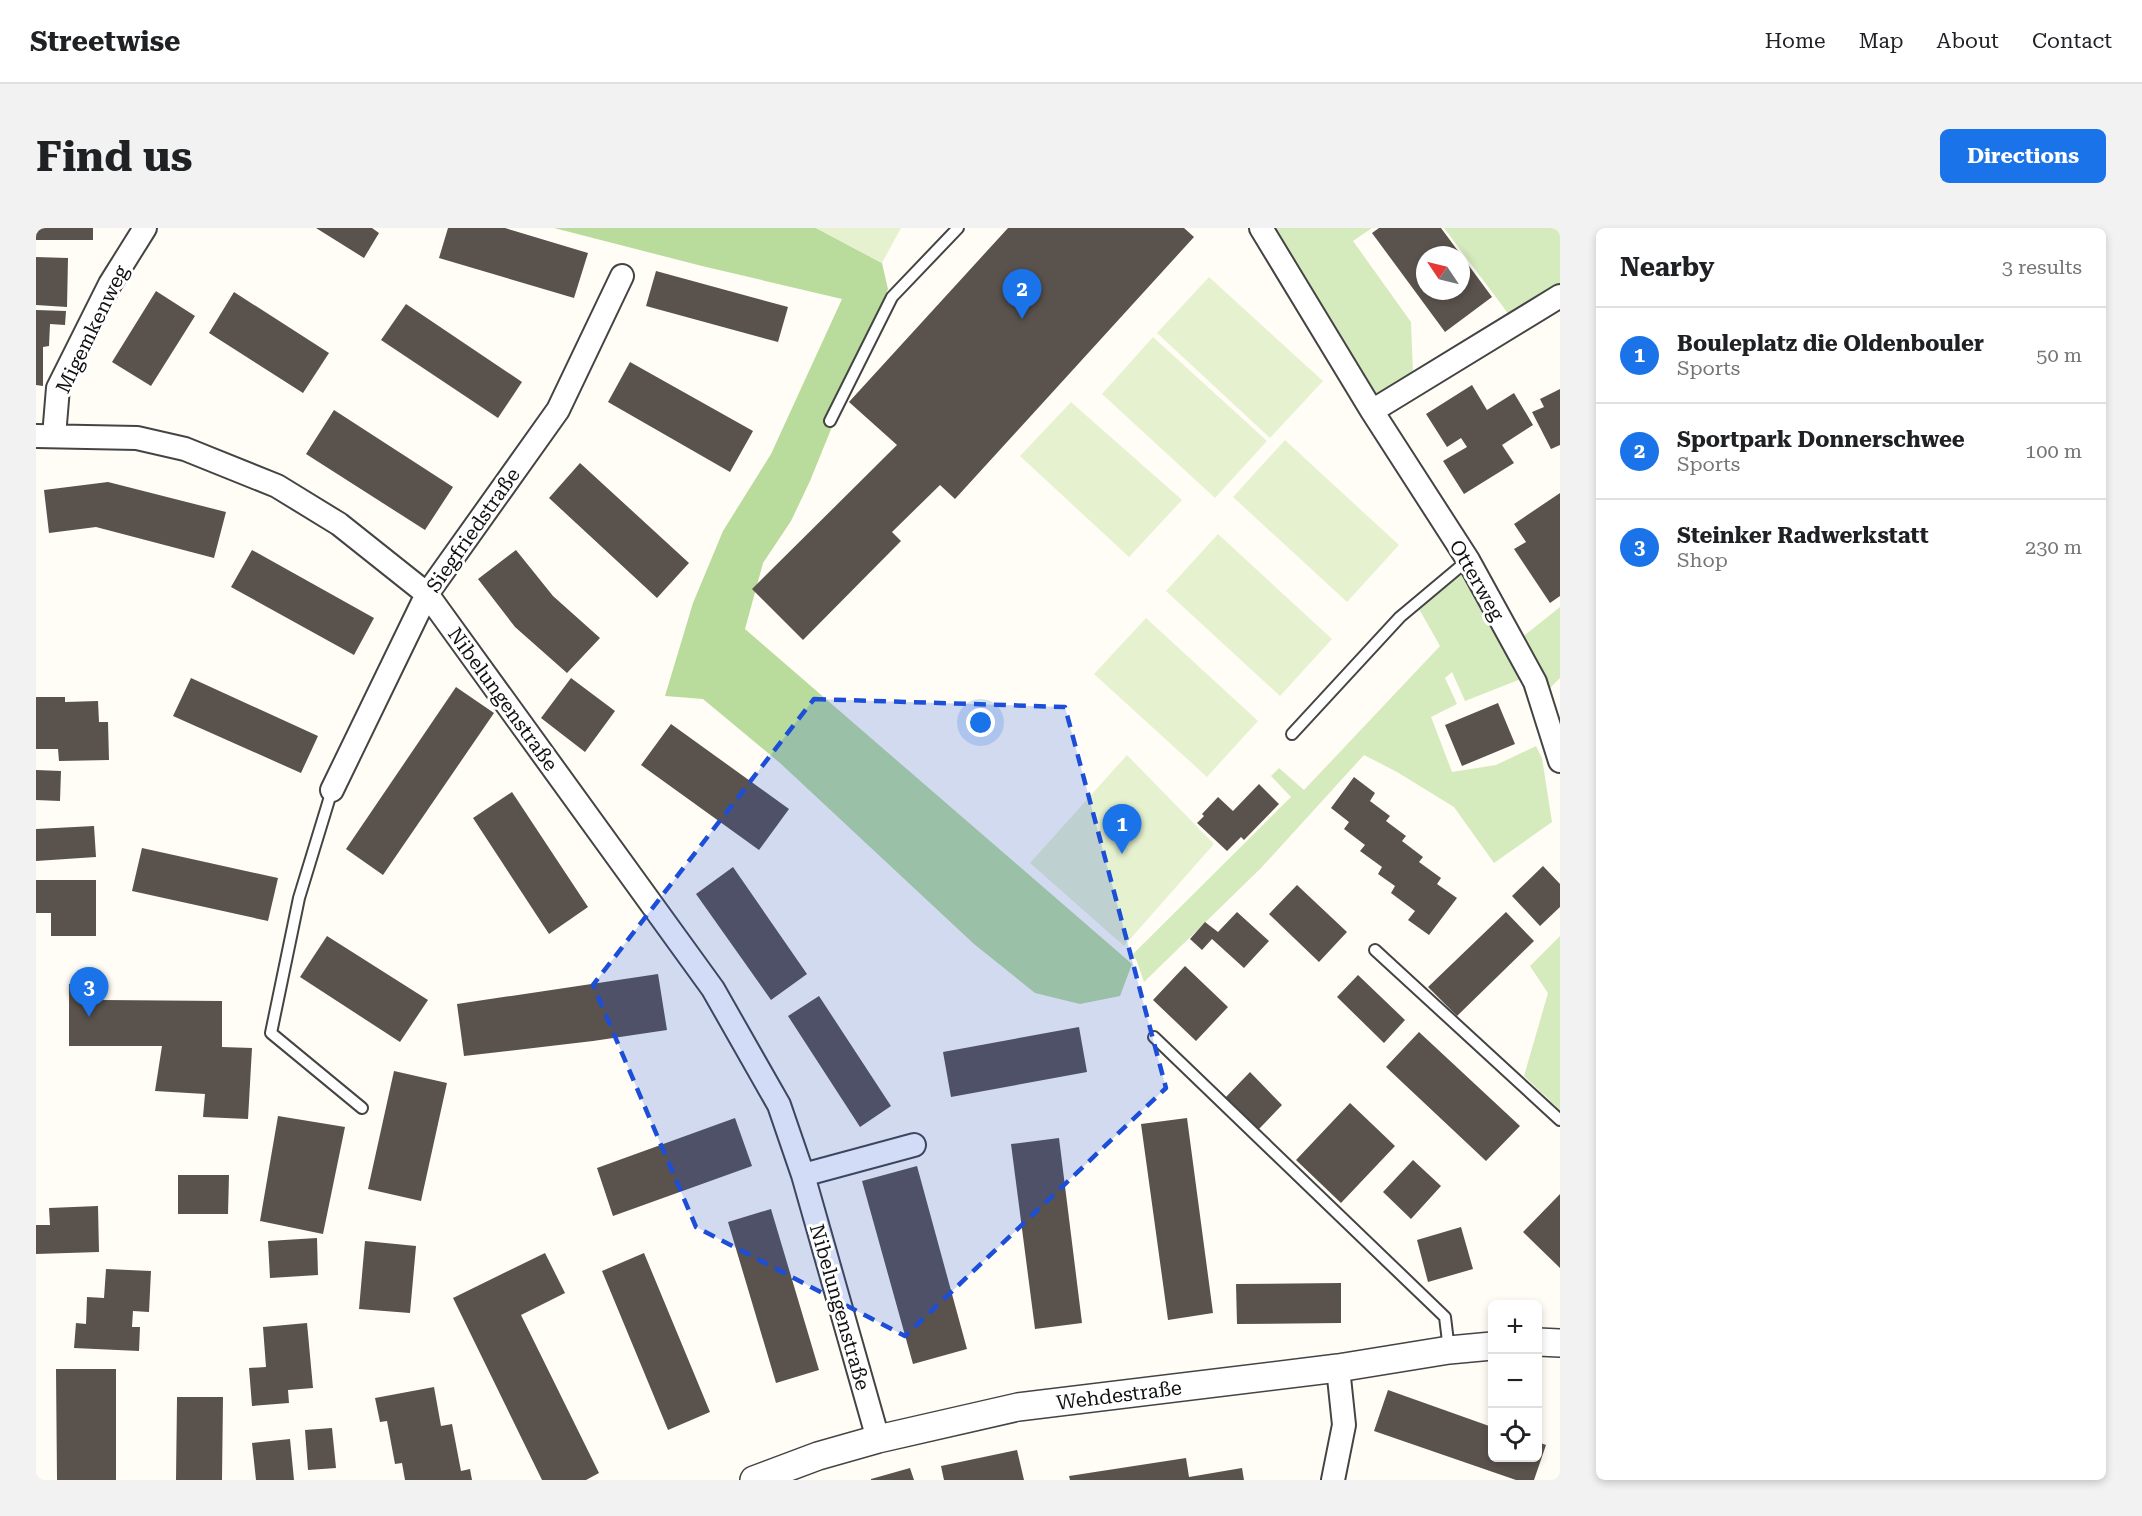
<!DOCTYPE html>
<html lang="en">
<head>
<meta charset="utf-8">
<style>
	:root { --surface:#fff; --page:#f2f2f2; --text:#202124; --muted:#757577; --line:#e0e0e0; --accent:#1a73e8 }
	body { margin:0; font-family:"Roboto Serif",serif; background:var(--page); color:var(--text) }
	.controls { position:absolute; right:18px; bottom:18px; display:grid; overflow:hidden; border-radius:9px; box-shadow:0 3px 9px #0003 }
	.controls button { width:54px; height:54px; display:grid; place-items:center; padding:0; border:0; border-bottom:2px solid var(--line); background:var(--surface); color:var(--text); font:30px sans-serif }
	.compass { position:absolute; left:1380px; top:18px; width:54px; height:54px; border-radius:50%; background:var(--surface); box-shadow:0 3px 9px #0003; rotate:305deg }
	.you { position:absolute; left:945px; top:495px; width:21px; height:21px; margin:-15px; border:4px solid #fff; border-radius:50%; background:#1a73e8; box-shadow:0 0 0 9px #1a73e833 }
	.badge { display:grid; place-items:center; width:39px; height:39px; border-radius:50%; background:var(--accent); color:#fff; font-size:20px; font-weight:700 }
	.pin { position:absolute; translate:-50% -50px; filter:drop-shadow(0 2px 3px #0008) }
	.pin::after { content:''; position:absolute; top:32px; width:21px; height:18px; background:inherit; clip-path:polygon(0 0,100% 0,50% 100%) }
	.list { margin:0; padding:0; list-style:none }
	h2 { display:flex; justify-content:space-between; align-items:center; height:78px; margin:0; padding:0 24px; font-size:26px }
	h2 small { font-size:20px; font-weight:400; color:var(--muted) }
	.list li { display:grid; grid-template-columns:39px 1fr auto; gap:18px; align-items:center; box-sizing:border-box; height:96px; padding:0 24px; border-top:2px solid var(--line) }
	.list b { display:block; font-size:22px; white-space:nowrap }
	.list p { margin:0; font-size:20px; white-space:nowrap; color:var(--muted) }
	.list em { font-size:20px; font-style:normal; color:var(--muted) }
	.icon { flex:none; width:33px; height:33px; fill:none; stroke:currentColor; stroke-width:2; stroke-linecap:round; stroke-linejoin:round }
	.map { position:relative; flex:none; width:1524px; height:1252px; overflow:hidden; border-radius:9px }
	header { display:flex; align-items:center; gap:36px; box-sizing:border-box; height:84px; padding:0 30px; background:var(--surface); border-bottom:2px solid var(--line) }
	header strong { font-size:28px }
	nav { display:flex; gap:33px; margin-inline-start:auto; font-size:21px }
	.intro { display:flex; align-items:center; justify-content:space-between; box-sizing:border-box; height:144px; padding:0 36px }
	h1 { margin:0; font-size:42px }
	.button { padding:15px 27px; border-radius:9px; background:var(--accent); color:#fff; font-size:21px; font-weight:700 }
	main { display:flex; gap:36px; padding:0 36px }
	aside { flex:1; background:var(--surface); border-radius:9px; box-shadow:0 3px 9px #0003 }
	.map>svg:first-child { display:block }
	.green { fill:#d5ebbd }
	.forest { fill:#b9dc9c }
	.pitch { fill:#e6f2cf }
	.building { fill:#5a524d }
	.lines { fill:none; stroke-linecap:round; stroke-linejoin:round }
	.service-casing { stroke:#444; stroke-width:14 }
	.minor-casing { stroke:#444; stroke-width:26 }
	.tertiary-casing { stroke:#444; stroke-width:30 }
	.service { stroke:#fff; stroke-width:10 }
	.minor { stroke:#fff; stroke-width:22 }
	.tertiary { stroke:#fff; stroke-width:27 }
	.marked { fill:#1d4ed8; fill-opacity:0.2; stroke:#1d4ed8; stroke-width:4.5; stroke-dasharray:12 8; stroke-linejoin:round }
	.labels { text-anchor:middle; stroke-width:6; stroke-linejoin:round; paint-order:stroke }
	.street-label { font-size:20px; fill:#111; stroke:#fff }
</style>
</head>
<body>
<header>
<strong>Streetwise</strong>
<nav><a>Home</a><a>Map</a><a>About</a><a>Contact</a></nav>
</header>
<div class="intro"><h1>Find us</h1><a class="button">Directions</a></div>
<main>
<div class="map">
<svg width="1524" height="1252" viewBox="0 0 1524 1252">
	<rect width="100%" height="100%" fill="#fffdf5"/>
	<path class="green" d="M 1237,0 L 1336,0 L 1317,13 L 1375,94 L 1377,146 L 1340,171 Z
		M 1408,0 L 1524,0 L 1524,58 L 1474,88 Z
		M 1430,340 L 1490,449 L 1429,473 L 1416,444 L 1409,450 L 1421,476 L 1395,489 L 1416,544 L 1460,537 L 1500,518 L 1506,530 L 1516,594 L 1458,635 L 1418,579 L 1361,544 L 1328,527 L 1225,640 L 1108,754 L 1100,731 L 1094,729 L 1255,569 L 1235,548 L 1243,540 L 1268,562 L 1404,418 L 1383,381 Z
		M 1524,379 L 1524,450 L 1514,460 L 1484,411 Z
		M 1524,708 L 1524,882 L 1488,848 L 1512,765 L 1494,738 Z"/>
	<path class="forest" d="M 518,0 L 780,0 L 846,35 L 852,61 L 774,253 L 755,293 L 727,335 L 709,401 L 1096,736 L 1084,768 L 1044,776 L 999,765 L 938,716 L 744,535 L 667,471 L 629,468 L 657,375 L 687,303 L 735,226 L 806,71 L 666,38 Z"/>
	<path class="pitch" d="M 780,0 L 865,0 L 846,35 Z
		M 1173,49 L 1287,153 L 1234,210 L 1121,105 Z
		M 1117,109 L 1231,213 L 1179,270 L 1066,166 Z
		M 1035,174 L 1146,272 L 1093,329 L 984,228 Z
		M 1249,212 L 1363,317 L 1311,374 L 1197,269 Z
		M 1182,306 L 1296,411 L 1244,468 L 1130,363 Z
		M 1110,390 L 1222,493 L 1171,549 L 1058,446 Z
		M 1091,527 L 1178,616 L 1088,718 L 994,635 Z"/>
	<path class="building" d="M 0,0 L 57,0 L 57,12 L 0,12 Z
		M 280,0 L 336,0 L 343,5 L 328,30 Z
		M 412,0 L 469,0 L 552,25 L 538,70 L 403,30 Z
		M 972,0 L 1148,0 L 1158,9 L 919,271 L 904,257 L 856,304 L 865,313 L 767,412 L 716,361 L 861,217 L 813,174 Z
		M 1343,0 L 1405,0 L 1425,27 L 1389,27 L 1389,63 L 1425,63 L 1425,27 L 1456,69 L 1409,104 L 1336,5 Z
		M 0,29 L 32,30 L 31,79 L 0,77 Z
		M 620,43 L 752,79 L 742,114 L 610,78 Z
		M 120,63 L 159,88 L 115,158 L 76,134 Z
		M 198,64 L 293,125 L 267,165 L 173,105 Z
		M 370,76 L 486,154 L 462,190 L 345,112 Z
		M 0,82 L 30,83 L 29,97 L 14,96 L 13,118 L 7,119 L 7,158 L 0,157 Z
		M 594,134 L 717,203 L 694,244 L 572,174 Z
		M 1436,157 L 1451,182 L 1478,165 L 1497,197 L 1466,217 L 1478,235 L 1428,266 L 1407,233 L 1431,219 L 1425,210 L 1411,219 L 1390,186 Z
		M 1524,161 L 1524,217 L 1515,221 L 1496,184 L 1508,179 L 1504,171 Z
		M 298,182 L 417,259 L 389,302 L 270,226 Z
		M 544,235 L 653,335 L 621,370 L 513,270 Z
		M 72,254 L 190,284 L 178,330 L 60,299 L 13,305 L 8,262 Z
		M 1524,265 L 1524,368 L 1514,375 L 1478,321 L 1490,314 L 1478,296 Z
		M 216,322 L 338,390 L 318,427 L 195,359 Z
		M 480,322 L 517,368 L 564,410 L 531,445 L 479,399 L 442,351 Z
		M 155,450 L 282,508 L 265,545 L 137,488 Z
		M 535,450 L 579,483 L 549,524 L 505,490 Z
		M 420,459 L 458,485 L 347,647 L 310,621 Z
		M 0,469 L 29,469 L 29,474 L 62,473 L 63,494 L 72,494 L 73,532 L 23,533 L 22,521 L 0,521 Z
		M 1462,475 L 1479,516 L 1426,538 L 1409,497 Z
		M 635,496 L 753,581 L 723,622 L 605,537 Z
		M 0,542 L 25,543 L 24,573 L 0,572 Z
		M 1318,549 L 1339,565 L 1334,573 L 1354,588 L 1350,593 L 1370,608 L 1366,613 L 1387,629 L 1383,634 L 1405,650 L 1401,656 L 1421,670 L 1393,707 L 1372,692 L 1379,683 L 1355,665 L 1359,658 L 1342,646 L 1346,639 L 1324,623 L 1329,617 L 1308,601 L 1313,594 L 1295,580 Z
		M 1223,556 L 1243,576 L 1208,612 L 1205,609 L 1191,623 L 1161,595 L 1168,588 L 1166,586 L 1182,569 L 1197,583 Z
		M 476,564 L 552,679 L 513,706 L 437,590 Z
		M 58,598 L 60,629 L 0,633 L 0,601 Z
		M 106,620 L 242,650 L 232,693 L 96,663 Z
		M 1507,638 L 1524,656 L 1524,679 L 1504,698 L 1476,668 Z
		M 697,639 L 771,746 L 735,772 L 660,666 Z
		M 0,652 L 60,652 L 60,708 L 15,708 L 15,685 L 0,685 Z
		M 1261,657 L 1311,704 L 1283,734 L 1233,686 Z
		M 1201,684 L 1233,713 L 1208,740 L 1176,711 L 1166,722 L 1154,711 L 1169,694 L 1182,704 Z
		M 1470,684 L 1498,713 L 1421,788 L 1392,759 Z
		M 291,708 L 392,772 L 364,814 L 264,749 Z
		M 1149,738 L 1192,779 L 1160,813 L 1117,772 Z
		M 622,746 L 631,802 L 557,813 L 428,828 L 421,776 Z
		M 1322,747 L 1369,792 L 1348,815 L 1301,769 Z
		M 33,756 L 67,756 L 67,772 L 186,773 L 186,819 L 216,820 L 212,891 L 167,889 L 169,866 L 119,863 L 126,818 L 33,818 Z
		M 783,768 L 855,878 L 824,899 L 752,788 Z
		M 1043,799 L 1051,844 L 915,869 L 907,824 Z
		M 1383,804 L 1484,898 L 1450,933 L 1350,839 Z
		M 358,843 L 411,855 L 385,973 L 332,961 Z
		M 1214,844 L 1246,877 L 1222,902 L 1189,870 Z
		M 1314,875 L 1359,918 L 1305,975 L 1260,932 Z
		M 242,888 L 309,899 L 287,1006 L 224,993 Z
		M 699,890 L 716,938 L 577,988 L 561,940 Z
		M 1151,890 L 1177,1085 L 1132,1092 L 1105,896 Z
		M 1023,910 L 1046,1095 L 999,1101 L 975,916 Z
		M 1377,932 L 1405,958 L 1375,991 L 1347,964 Z
		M 881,938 L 931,1121 L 877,1136 L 826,953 Z
		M 142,947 L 193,947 L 192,986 L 142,986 Z
		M 1524,966 L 1524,1040 L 1487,1004 Z
		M 62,978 L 63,1024 L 0,1026 L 0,997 L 14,997 L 13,980 Z
		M 735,981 L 783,1142 L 740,1155 L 692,994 Z
		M 1425,999 L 1437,1041 L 1392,1054 L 1381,1012 Z
		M 281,1010 L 282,1047 L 234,1050 L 232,1013 Z
		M 329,1013 L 380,1018 L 374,1085 L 323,1081 Z
		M 509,1025 L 529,1065 L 485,1087 L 563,1245 L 550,1252 L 506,1252 L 417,1070 Z
		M 608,1025 L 674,1184 L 632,1202 L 566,1043 Z
		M 70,1041 L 115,1043 L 113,1084 L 97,1083 L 96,1099 L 104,1099 L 103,1123 L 38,1120 L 40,1095 L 50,1096 L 51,1069 L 68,1070 Z
		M 1305,1055 L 1305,1095 L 1201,1096 L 1200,1056 Z
		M 271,1095 L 277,1160 L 252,1162 L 253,1175 L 216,1178 L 213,1140 L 230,1139 L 227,1099 Z
		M 20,1141 L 80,1141 L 80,1252 L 21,1252 Z
		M 398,1159 L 405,1198 L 416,1196 L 425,1243 L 434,1241 L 436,1252 L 369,1252 L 366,1235 L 359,1236 L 351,1193 L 344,1194 L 339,1170 Z
		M 1352,1162 L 1456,1199 L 1456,1230 L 1502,1230 L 1502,1214 L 1510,1217 L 1498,1252 L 1480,1252 L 1338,1203 Z
		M 141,1169 L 187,1169 L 186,1252 L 140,1252 Z
		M 296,1200 L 300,1240 L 272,1242 L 269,1202 Z
		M 254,1211 L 258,1252 L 220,1252 L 216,1215 Z
		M 981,1222 L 988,1252 L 908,1252 L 905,1238 Z
		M 1150,1230 L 1153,1249 L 1206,1240 L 1208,1252 L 1034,1252 L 1033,1248 Z
		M 874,1240 L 878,1252 L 835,1252 L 835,1251 Z"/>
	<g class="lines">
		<defs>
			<path id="service" d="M 794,193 L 856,69 L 922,0
				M 1256,506 L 1364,389 L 1432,332
				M 296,562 L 263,670 L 235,805 L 326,880
				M 1339,722 L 1524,892
				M 1118,809 L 1409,1089 L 1413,1122"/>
			<path id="minor" d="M 1225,0 L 1336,183 L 1432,332 L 1499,454 L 1524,533
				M 1336,183 L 1524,68
				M 0,208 L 101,210 L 149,221 L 241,258 L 303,296 L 391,366 L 677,761 L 743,877 L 767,947 L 842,1211
				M 18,208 L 22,160 L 74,56 L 109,0
				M 296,562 L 391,366 L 522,182 L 586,48
				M 767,947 L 878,917
				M 1297,1252 L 1308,1197 L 1302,1140"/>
			<path id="tertiary" d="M 1502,1114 L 1524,1115
				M 718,1252 L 782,1228 L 842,1211 L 982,1179 L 1302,1140 L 1413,1122 L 1456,1118"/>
		</defs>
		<use href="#service" class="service-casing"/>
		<use href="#minor" class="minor-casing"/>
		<use href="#tertiary" class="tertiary-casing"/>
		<use href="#service" class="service"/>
		<use href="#minor" class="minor"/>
		<use href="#tertiary" class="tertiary"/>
	</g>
	<path class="marked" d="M 778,471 L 1029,479 L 1130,860 L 869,1108 L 660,999 L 557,757 Z"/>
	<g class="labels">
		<g class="street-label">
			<text transform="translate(56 101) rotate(-64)" y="7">Migemkenweg</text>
			<text transform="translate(437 302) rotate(-55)" y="7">Siegfriedstraße</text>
			<text transform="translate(1441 352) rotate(60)" y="7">Otterweg</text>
			<text transform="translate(467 471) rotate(54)" y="7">Nibelungenstraße</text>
			<text transform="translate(804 1079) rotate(74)" y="7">Nibelungenstraße</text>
			<text transform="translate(1083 1167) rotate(-7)" y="7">Wehdestraße</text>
		</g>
	</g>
</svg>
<div class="controls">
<button>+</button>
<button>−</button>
<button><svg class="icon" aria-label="locate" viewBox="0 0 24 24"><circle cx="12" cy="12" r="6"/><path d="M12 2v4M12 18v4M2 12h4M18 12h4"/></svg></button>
</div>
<svg class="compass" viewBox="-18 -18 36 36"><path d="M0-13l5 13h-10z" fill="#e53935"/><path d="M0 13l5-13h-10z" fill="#757577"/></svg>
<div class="you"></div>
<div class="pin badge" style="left:1086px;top:626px">1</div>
<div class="pin badge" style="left:986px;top:91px">2</div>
<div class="pin badge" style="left:53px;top:789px">3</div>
</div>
<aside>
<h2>Nearby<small>3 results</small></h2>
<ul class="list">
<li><span class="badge">1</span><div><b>Bouleplatz die Oldenbouler</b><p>Sports</p></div><em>50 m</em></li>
<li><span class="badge">2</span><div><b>Sportpark Donnerschwee</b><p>Sports</p></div><em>100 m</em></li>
<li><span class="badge">3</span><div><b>Steinker Radwerkstatt</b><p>Shop</p></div><em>230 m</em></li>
</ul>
</aside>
</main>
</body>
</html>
